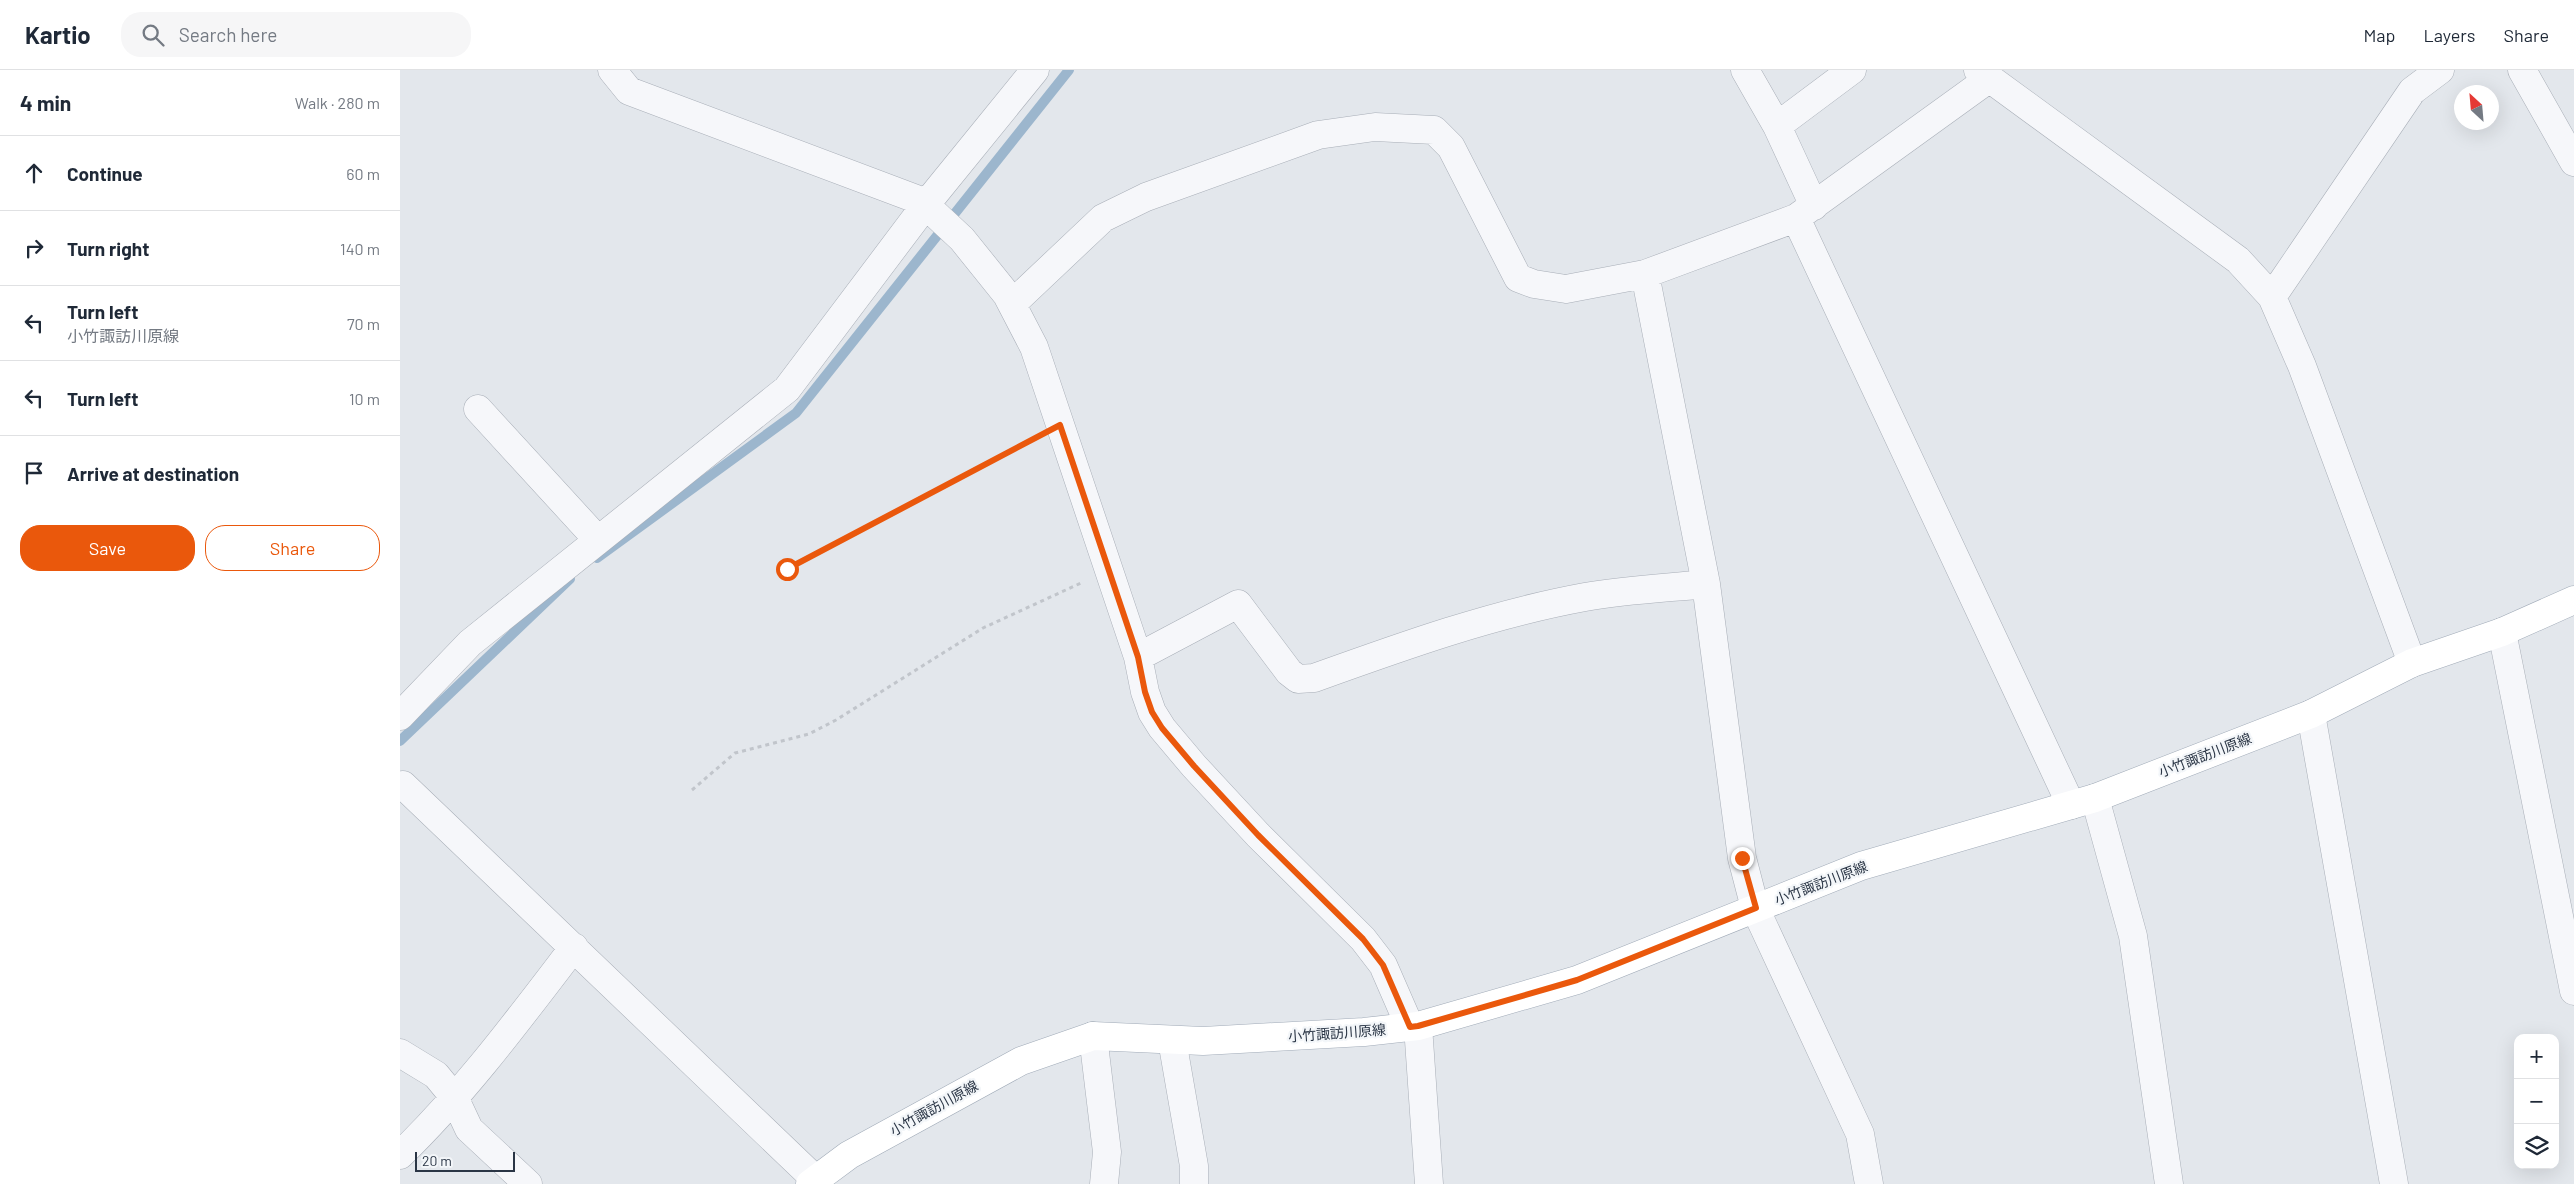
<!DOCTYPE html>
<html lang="en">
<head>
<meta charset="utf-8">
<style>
	:root { --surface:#fff; --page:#f6f6f7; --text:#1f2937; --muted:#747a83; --line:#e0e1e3; --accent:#ea580c }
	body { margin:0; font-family:Barlow,"Noto Sans JP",sans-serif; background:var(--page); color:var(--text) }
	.controls { position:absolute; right:15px; bottom:15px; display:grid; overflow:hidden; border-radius:10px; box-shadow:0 5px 20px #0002 }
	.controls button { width:45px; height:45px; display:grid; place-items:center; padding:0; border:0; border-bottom:1px solid var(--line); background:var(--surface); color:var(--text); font:25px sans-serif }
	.compass { position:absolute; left:2054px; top:15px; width:45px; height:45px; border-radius:50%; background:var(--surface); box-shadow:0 5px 20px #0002; rotate:334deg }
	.scale { position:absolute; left:15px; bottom:12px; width:100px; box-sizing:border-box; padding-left:5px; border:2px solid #2a3545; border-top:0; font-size:14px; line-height:18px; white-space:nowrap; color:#2a3545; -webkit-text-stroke:4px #f3f6f9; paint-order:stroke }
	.stop { position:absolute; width:15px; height:15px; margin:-11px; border:4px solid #ea580c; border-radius:50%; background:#fff }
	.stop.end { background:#ea580c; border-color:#fff; box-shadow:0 1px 5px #0008 }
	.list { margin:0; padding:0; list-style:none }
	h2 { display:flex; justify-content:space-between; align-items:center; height:65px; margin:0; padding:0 20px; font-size:21px }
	h2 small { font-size:16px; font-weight:400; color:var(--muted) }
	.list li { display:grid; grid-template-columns:32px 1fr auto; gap:15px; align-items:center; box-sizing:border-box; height:75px; padding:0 20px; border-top:1px solid var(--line) }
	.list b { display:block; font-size:19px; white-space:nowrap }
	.list p { margin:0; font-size:16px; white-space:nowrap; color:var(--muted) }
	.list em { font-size:16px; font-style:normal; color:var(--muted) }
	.actions { display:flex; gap:10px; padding:15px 20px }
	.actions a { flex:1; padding:11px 0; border:1px solid var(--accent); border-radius:20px; text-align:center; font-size:18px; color:var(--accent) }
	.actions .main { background:var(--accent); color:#fff }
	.icon { flex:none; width:28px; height:28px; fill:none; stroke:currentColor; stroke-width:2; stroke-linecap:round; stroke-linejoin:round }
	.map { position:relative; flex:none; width:2174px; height:1114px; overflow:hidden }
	header { display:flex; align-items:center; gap:30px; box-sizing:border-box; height:70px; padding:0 25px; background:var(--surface); border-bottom:1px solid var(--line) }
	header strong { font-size:24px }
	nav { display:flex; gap:28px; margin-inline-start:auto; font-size:18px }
	.search { width:350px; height:45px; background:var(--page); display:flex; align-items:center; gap:12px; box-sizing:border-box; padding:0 18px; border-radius:20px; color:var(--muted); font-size:19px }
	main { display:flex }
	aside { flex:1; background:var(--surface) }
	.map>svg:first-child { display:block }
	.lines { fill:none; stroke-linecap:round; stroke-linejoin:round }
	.stream { stroke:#9cb6cd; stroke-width:10 }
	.minor-casing { stroke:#a8aeb7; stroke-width:29 }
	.major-casing { stroke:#a1abb8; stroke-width:29 }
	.path { stroke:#c1c5cb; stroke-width:3; stroke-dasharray:4 4; stroke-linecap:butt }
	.minor { stroke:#f6f7fa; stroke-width:28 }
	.major { stroke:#fff; stroke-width:28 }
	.route { stroke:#ea580c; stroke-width:6 }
	.labels { text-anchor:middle; stroke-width:4.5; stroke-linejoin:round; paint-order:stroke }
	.street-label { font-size:14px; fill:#2a3545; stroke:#f3f6f9 }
</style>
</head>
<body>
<header>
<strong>Kartio</strong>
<div class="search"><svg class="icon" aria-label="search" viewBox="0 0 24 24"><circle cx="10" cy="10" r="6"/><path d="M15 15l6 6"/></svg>Search here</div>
<nav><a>Map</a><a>Layers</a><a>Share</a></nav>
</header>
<main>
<aside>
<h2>4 min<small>Walk · 280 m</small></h2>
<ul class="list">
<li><svg class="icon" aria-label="ahead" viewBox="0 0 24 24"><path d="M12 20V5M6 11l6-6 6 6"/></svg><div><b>Continue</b></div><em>60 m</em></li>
<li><svg class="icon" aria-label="right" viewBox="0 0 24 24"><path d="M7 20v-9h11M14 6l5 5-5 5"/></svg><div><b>Turn right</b></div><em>140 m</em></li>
<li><svg class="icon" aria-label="left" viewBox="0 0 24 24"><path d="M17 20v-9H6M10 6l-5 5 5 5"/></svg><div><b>Turn left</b><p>小竹諏訪川原線</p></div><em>70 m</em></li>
<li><svg class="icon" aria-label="left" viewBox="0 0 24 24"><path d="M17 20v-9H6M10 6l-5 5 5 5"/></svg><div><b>Turn left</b></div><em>10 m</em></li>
<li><svg class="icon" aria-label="arrive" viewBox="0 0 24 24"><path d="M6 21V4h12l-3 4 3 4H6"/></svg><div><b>Arrive at destination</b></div></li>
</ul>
<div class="actions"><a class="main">Save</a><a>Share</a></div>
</aside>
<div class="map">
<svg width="2174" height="1114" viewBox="0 0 2174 1114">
	<rect width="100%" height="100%" fill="#e3e7ec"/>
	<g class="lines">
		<path class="stream" d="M 197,488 L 396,343 L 669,0
			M 0,671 L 170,509"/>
		<defs>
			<path id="minor" d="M 212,0 L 229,21 L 527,133 L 533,142 L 562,169 L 607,225 L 634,277 L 738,587 L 745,622 L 752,642 L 762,658 L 794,696 L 858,765 L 963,869 L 983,895 L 1010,957
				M 1345,0 L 1377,56 L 1414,136
				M 1578,0 L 1838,190 L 1872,227 L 1902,296 L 2012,593
				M 2122,0 L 2174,92
				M 1377,56 L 1452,0
				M 1396,148 L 1671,735
				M 1245,204 L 1306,514 L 1342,788 L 1355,838 L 1460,1064 L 1469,1114
				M 1872,227 L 2012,21 L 2040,0
				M 612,234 L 703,148 L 746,127 L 918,65 L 975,57 L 1034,60 L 1051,77 L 1118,208 L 1134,214 L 1166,219 L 1245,204 L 1396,148 L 1590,8
				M 78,339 L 198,470
				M 2102,562 L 2174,921
				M 738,587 L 838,534 L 889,602 L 898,609 L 914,608 C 1003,576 1092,544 1185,527 C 1225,520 1266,518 1306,514
				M 1911,644 L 1994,1114
				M 0,646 L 70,573 L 387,319 L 527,133 L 635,0
				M 3,715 L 416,1110
				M 1695,728 L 1733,866 L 1769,1114
				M 1018,956 L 1029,1114
				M 693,966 L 707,1082 L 704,1114
				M 772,970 L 794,1096 L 794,1114
				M 0,983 L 36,1005 L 54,1027 L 69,1059 L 128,1114
				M 0,1085 C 65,1022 119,949 174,877"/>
			<path id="major" d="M 410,1114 L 449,1085 L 621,991 L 693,966 L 803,971 L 964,962 L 1018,956 L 1177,910 L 1461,796 L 1695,728 L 1911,644 L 2012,593 L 2102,562 L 2174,530"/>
		</defs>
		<use href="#minor" class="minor-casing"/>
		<use href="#major" class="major-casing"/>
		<path class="path" d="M 387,499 L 633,370
			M 292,720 L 335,683 L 409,664 L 436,650 L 583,558 L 681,513"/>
		<use href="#minor" class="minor"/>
		<use href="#major" class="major"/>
	</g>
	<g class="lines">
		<path class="route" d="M 387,499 L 660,355 L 738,587 L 745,622 L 752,642 L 762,658 L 794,696 L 858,765 L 963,869 L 983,895 L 1010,957 L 1018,956 L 1177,910 L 1356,838 L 1342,788"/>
	</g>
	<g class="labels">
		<g class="street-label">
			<text transform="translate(1805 685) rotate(-21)" y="5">小竹諏訪川原線</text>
			<text transform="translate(1421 813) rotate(-21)" y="5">小竹諏訪川原線</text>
			<text transform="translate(937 963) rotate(-4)" y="5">小竹諏訪川原線</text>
			<text transform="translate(534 1038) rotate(-29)" y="5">小竹諏訪川原線</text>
		</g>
	</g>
</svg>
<div class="controls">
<button>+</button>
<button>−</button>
<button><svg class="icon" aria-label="layers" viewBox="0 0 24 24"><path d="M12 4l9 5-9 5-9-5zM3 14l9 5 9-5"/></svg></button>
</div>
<svg class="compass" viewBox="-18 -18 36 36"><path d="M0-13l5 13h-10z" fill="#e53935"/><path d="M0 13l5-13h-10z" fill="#747a83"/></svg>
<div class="scale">20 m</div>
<div class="stop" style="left:387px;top:499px"></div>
<div class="stop end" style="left:1342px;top:788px"></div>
</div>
</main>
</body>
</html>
